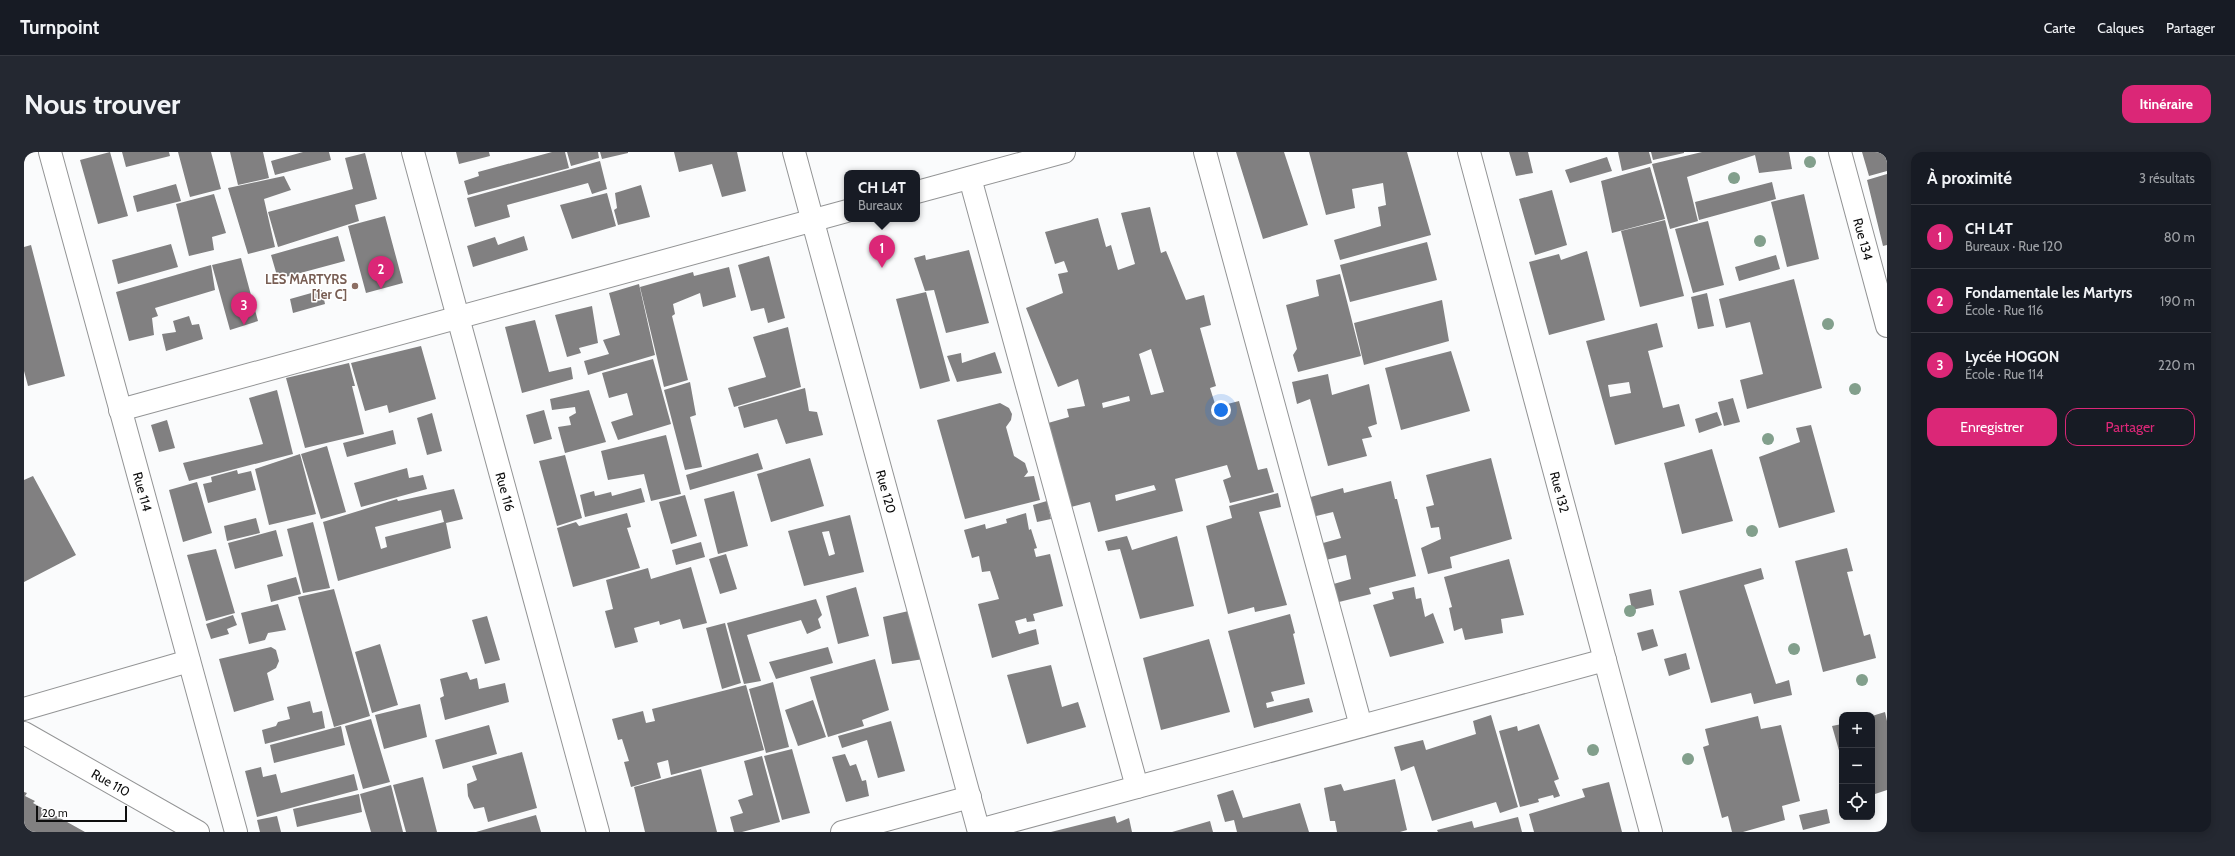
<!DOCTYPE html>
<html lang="fr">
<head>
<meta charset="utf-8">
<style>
	:root { --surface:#171b24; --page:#242831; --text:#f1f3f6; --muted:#9ea1a6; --line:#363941; --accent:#db2777 }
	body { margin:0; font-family:Cabin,sans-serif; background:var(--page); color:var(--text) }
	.controls { position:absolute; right:12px; bottom:12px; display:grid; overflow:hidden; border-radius:8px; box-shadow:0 2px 10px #0003 }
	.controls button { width:36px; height:36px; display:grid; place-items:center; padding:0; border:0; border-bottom:1px solid var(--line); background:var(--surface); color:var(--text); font:20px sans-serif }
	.scale { position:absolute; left:12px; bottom:10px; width:91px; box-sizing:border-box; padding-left:4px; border:2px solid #0e0e0e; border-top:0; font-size:11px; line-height:14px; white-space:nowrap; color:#0e0e0e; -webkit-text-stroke:3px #fff; paint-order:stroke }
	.you { position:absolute; left:1197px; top:258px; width:14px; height:14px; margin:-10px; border:3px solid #fff; border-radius:50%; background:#1a73e8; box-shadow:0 0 0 6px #1a73e833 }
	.badge { display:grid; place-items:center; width:26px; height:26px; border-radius:50%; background:var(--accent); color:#fff; font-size:13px; font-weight:700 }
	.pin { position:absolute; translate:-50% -33px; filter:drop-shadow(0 1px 2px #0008) }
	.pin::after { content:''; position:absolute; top:21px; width:14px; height:12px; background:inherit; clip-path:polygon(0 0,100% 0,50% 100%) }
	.popup { position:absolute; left:820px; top:18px; width:76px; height:52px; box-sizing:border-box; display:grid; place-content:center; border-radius:8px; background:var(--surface); filter:drop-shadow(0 1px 3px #0005); font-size:13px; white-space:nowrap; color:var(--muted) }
	.popup b { font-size:15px; color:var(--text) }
	.popup::after { content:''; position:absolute; left:50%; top:100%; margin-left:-8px; border:8px solid transparent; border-top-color:var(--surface) }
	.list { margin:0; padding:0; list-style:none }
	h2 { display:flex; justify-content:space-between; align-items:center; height:52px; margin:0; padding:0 16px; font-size:17px }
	h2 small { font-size:13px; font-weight:400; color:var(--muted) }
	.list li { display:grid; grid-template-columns:26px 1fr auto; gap:12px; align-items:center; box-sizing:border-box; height:64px; padding:0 16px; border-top:1px solid var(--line) }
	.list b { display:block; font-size:15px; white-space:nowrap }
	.list p { margin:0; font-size:13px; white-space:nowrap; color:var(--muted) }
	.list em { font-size:13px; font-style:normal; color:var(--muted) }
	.actions { display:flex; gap:8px; padding:12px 16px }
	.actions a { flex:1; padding:9px 0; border:1px solid var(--accent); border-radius:12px; text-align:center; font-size:14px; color:var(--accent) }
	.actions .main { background:var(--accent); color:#fff }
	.icon { flex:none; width:22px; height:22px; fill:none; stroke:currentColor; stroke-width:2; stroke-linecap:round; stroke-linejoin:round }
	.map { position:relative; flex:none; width:1863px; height:680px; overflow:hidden; border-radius:12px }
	header { display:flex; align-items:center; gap:24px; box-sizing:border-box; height:56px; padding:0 20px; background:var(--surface); border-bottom:1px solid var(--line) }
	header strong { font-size:19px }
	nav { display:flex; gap:22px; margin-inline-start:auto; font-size:14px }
	.intro { display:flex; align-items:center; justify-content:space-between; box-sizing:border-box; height:96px; padding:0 24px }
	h1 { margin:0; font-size:28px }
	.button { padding:10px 18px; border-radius:12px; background:var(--accent); color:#fff; font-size:14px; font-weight:700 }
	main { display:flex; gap:24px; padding:0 24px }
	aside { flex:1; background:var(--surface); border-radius:12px; box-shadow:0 2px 10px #0003 }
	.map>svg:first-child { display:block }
	.building { fill:#818081; fill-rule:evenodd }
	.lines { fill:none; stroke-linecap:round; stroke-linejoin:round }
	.minor-casing { stroke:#939495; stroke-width:24 }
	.minor { stroke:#fff; stroke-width:22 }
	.tree { fill:#829f8c }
	.education-dot { fill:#8d6e63; stroke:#fff; stroke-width:1.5 }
	.labels { text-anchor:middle; stroke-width:3; stroke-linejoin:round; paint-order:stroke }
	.street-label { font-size:13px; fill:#0e0e0e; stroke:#fff }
	.education-label { font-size:13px; font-weight:bold; fill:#785e54; stroke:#fff; text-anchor:end }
</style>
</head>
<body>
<header>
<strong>Turnpoint</strong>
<nav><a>Carte</a><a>Calques</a><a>Partager</a></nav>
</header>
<div class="intro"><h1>Nous trouver</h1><a class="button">Itinéraire</a></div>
<main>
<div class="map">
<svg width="1863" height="680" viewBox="0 0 1863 680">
	<rect width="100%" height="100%" fill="#fafbfc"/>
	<path class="building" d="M 86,0 L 104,64 L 74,72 L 56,8 Z
		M 98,0 L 145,0 L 146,4 L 102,15 Z
		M 154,0 L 187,0 L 197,37 L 166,45 Z
		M 206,0 L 239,0 L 245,26 L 214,33 Z
		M 279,0 L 305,0 L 307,8 L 251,23 L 247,9 Z
		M 432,0 L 465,0 L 466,4 L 435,12 Z
		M 528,0 L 541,0 L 545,16 L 444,43 L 440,29 L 455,24 L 454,20 Z
		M 543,0 L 574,0 L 575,6 L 547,14 Z
		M 576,0 L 604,0 L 604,1 L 578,7 Z
		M 650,0 L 713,0 L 722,39 L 698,45 L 688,12 L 655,20 Z
		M 1212,0 L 1260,0 L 1284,73 L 1239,87 Z
		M 1285,0 L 1383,0 L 1407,83 L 1316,108 L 1310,88 L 1357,74 L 1354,55 L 1362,53 L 1359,31 L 1328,37 L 1331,56 L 1302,63 Z
		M 1485,0 L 1504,0 L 1509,21 L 1492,24 Z
		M 1594,0 L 1625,0 L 1628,11 L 1598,19 Z
		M 1627,0 L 1660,0 L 1660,1 L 1629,8 Z
		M 1678,0 L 1765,0 L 1768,17 L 1735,21 L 1731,3 L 1663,25 L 1674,69 L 1646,77 L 1628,12 Z
		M 1838,0 L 1863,0 L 1863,19 L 1845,24 Z
		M 341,1 L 353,47 L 331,53 L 335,69 L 254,95 L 244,60 L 329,37 L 321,6 Z
		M 1583,5 L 1588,19 L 1546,31 L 1541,18 Z
		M 576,9 L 583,37 L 568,42 L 564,31 L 483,53 L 486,65 L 451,75 L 443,46 Z
		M 1626,15 L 1641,67 L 1588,81 L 1577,29 Z
		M 1863,22 L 1863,93 L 1859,94 L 1843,28 Z
		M 260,24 L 267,38 L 240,47 L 251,95 L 224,102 L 204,36 Z
		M 1748,30 L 1752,47 L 1675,68 L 1671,50 Z
		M 152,32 L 157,49 L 113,60 L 109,44 Z
		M 617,33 L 626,65 L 594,73 L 590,58 L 593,56 L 591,41 Z
		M 1528,38 L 1543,93 L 1511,103 L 1495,47 Z
		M 583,41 L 592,74 L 548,87 L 536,53 Z
		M 190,42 L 202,81 L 188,85 L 190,98 L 165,104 L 152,52 Z
		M 1780,42 L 1795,107 L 1763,115 L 1747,50 Z
		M 1126,55 L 1137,101 L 1142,99 L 1162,148 L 1180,143 L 1187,173 L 1176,176 L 1192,234 L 1186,236 L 1192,255 L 1215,249 L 1234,318 L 1243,316 L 1250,340 L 1206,351 L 1199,328 L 1207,325 L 1203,313 L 1151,327 L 1159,359 L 1074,380 L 1066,350 L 1047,355 L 1024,271 L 1045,265 L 1043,257 L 1061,254 L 1054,227 L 1034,235 L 1002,156 L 1039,141 L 1034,122 L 1044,120 L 1040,109 L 1031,112 L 1021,80 L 1074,66 L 1082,95 L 1087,93 L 1094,118 L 1111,112 L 1097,61 ZM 1127,197 L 1140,240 L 1127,243 L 1115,202 ZM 1105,244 L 1106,249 L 1079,256 L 1078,251 ZM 1130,333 L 1132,338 L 1092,349 L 1091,343 Z
		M 361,64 L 379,131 L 342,141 L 324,74 Z
		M 1641,68 L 1660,144 L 1616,155 L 1597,79 Z
		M 1684,69 L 1700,133 L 1669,141 L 1651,77 Z
		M 314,84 L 321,109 L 254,127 L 247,103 Z
		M 500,84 L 504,98 L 449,115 L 443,94 L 471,85 L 474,93 Z
		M 1403,90 L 1413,128 L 1326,150 L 1316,113 Z
		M 147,92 L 154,115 L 94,132 L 88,108 Z
		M 7,93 L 41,224 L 4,234 L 0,219 L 0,95 Z
		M 945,98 L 965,171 L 922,181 L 910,138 L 901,139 L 890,106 L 901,103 L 902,108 Z
		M 1563,99 L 1581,168 L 1525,183 L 1505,110 L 1535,102 L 1537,108 Z
		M 1752,103 L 1756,117 L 1715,129 L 1711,115 Z
		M 745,104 L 761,166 L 744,171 L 740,156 L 727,159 L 714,113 Z
		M 217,106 L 234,169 L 206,178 L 188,113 Z
		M 187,113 L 191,138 L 131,156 L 134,164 L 128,166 L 130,183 L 105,189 L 92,140 Z
		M 705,115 L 712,145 L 679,155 L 676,141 L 649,152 L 651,162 L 648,164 L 664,228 L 640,235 L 616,135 L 669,120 L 670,124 Z
		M 1316,122 L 1337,204 L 1274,220 L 1269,203 L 1273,197 L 1262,153 L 1295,144 L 1292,128 Z
		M 1770,127 L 1798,236 L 1723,257 L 1716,228 L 1739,222 L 1726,170 L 1702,176 L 1695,147 Z
		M 615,132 L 631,203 L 564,223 L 560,209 L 585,202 L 579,188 L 596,183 L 585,141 Z
		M 298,138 L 301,152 L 269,161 L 266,147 Z
		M 902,140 L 926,229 L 896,237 L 872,147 Z
		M 1683,141 L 1690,174 L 1674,177 L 1667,145 Z
		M 1418,148 L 1425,189 L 1340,213 L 1330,171 Z
		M 568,154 L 574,191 L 555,196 L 557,201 L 543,205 L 531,163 Z
		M 165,164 L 168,173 L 175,172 L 179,187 L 142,199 L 138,182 L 152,180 L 149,169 Z
		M 511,168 L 525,220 L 547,215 L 549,227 L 498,241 L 481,175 Z
		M 1633,171 L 1639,195 L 1624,199 L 1639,256 L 1655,252 L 1661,274 L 1591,293 L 1562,189 ZM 1605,230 L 1607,241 L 1586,245 L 1584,233 Z
		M 764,175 L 777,235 L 710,255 L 704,236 L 742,225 L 729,185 Z
		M 397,194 L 412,247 L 365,261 L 363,253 L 341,259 L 327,211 Z
		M 1427,199 L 1446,259 L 1377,278 L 1361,216 Z
		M 971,200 L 978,221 L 933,230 L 923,204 L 937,201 L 938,211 Z
		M 629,207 L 647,272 L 594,288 L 587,270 L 609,263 L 603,241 L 585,246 L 578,221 Z
		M 325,211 L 331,234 L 328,234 L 340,282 L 281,296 L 262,226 Z
		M 1304,222 L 1308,243 L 1345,232 L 1353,272 L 1344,275 L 1348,285 L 1338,287 L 1343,304 L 1304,314 L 1286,247 L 1273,252 L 1268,230 Z
		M 666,230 L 672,263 L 666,265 L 678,315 L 661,318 L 640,238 Z
		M 781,236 L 785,259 L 793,260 L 799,283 L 762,292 L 753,267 L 720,276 L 714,255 Z
		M 253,238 L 269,302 L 165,329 L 159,311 L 239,292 L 225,246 Z
		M 565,238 L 582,290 L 541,301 L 534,275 L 547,273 L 545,265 L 552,261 L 551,255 L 528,258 L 526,247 Z
		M 1709,246 L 1716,270 L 1700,274 L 1694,250 Z
		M 976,251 L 985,256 L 988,262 L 987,268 L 982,275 L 990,304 L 1001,311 L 1004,320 L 1000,325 L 1010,324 L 1016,348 L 941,367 L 913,268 Z
		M 520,258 L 528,287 L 510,292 L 502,263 Z
		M 1693,260 L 1698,273 L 1675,281 L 1671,267 Z
		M 408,261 L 418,299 L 403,303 L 393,266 Z
		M 143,268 L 151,296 L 135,300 L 127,273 Z
		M 1787,273 L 1811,360 L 1755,376 L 1735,305 L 1776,290 L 1772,276 Z
		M 369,278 L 372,292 L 323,305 L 319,291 Z
		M 642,283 L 657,342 L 627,349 L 620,322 L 584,328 L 577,299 Z
		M 303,294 L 322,360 L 297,367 L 277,302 Z
		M 1688,297 L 1709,369 L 1658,382 L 1640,311 Z
		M 734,301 L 739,317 L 666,338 L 662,323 Z
		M 276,302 L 292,362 L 245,373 L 231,317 Z
		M 541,303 L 558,366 L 533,374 L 515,309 Z
		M 786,306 L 800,354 L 747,370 L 733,322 Z
		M 1467,306 L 1488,387 L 1426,405 L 1428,416 L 1404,422 L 1397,396 L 1417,387 L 1415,375 L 1407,376 L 1402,355 L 1410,353 L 1402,323 Z
		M 383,316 L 385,326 L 399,323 L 403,337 L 337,355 L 330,331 Z
		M 213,318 L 214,322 L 227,319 L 232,338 L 184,351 L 179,332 L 188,330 L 187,325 Z
		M 9,324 L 52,403 L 0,430 L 0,328 Z
		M 1367,329 L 1371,347 L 1373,347 L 1392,424 L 1345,436 L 1347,442 L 1311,451 L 1306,433 L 1327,427 L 1322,403 L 1302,408 L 1299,391 L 1317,386 L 1309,360 L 1288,365 L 1283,346 L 1319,336 L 1320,341 Z
		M 173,330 L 188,381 L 159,390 L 145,338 Z
		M 617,336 L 621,350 L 561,365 L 556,343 L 570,339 L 571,344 L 587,340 L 588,344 Z
		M 430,337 L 439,367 L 422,371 L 427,396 L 314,429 L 299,370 L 373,347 L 374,349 ZM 417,358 L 420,370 L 361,385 L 363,395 L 357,397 L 351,375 Z
		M 710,339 L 724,394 L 694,402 L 680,347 Z
		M 1254,341 L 1257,355 L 1235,360 L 1263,453 L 1231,460 L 1230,455 L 1204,462 L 1182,374 L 1208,366 L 1205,354 Z
		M 661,343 L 673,384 L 647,392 L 635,350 Z
		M 1023,349 L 1027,367 L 1013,370 L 1009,353 Z
		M 603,361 L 607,375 L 603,376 L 616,416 L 549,435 L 533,376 L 552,370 L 555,374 Z
		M 1002,361 L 1005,378 L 1007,377 L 1013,396 L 1010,397 L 1012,405 L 1026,402 L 1039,454 L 1009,462 L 1011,469 L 1003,470 L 1002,466 L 991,469 L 995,482 L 1012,477 L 1015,492 L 968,506 L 954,452 L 975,447 L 966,419 L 958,420 L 955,404 L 948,406 L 940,378 L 961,372 L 962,377 L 983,371 L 982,367 Z
		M 826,363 L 840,420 L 780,434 L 764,379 ZM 805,379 L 811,402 L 805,404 L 798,380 Z
		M 232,366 L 236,381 L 203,389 L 200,374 Z
		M 289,370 L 306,436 L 279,441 L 263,377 Z
		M 252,378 L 259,404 L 211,417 L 204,391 Z
		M 1103,384 L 1108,398 L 1153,384 L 1170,454 L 1116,467 L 1096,397 L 1084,399 L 1081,389 Z
		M 677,390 L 681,405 L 652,413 L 648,398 Z
		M 1823,396 L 1829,419 L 1823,420 L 1840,484 L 1846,482 L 1852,506 L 1799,520 L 1771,409 Z
		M 192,397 L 211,461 L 182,469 L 163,403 Z
		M 702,402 L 713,437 L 696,442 L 685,407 Z
		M 1485,407 L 1500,463 L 1477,467 L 1479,481 L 1441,488 L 1438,476 L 1430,479 L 1425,456 L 1428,455 L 1420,425 Z
		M 667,415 L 683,471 L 659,477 L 656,467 L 636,473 L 635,469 L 610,476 L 614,490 L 591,496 L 581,459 L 589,457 L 582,428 L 624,416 L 627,427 Z
		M 1737,416 L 1740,427 L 1720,433 L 1752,532 L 1765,528 L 1768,543 L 1730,552 L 1727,541 L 1687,551 L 1655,439 Z
		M 272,425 L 277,442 L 247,450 L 243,433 Z
		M 832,435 L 845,484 L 814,492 L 802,444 Z
		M 1390,435 L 1392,447 L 1397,446 L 1401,465 L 1409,461 L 1420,491 L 1366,505 L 1349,453 L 1370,447 L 1368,440 Z
		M 310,437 L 346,564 L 310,575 L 274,445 Z
		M 1627,437 L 1630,453 L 1608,458 L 1605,442 Z
		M 792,447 L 798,463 L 794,467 L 797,476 L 783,482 L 777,468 L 723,483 L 737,529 L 720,532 L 703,471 Z
		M 254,452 L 262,478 L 244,481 L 241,488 L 225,492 L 217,461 Z
		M 893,457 L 906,506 L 868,512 L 859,465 Z
		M 1266,462 L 1271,481 L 1269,482 L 1281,532 L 1247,540 L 1250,549 L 1242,551 L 1243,556 L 1285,546 L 1289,560 L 1230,576 L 1204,479 Z
		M 209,463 L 213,473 L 203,477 L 205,482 L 187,487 L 182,472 Z
		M 463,464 L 476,508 L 461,512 L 448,468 Z
		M 701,471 L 717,531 L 698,537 L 682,476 Z
		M 1629,477 L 1634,494 L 1618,499 L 1613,481 Z
		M 1185,487 L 1206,560 L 1137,578 L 1119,506 Z
		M 356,492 L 374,553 L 348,561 L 331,500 Z
		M 247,495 L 252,498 L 255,509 L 252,516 L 243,521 L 250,548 L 210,560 L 195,507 Z
		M 804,495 L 809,511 L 752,527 L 745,510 Z
		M 1662,501 L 1666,517 L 1645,524 L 1640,507 Z
		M 851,507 L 865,558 L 838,568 L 840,574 L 804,585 L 786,525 Z
		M 1027,513 L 1038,555 L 1054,550 L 1062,575 L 1003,592 L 983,523 Z
		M 443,520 L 446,528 L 453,526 L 455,537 L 481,531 L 485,550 L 421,568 L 416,546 L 420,544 L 416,527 Z
		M 749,530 L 765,595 L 742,601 L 725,537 Z
		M 722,533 L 740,598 L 647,623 L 644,608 L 633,611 L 637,626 L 607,635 L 600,610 L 605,609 L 598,587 L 594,588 L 588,567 L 619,559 L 622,571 L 631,569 L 628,557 Z
		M 789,548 L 802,585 L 774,594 L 761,558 Z
		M 286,549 L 289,561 L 298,559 L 301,576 L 241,592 L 238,578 L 252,574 L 254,570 L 266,567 L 263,555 Z
		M 396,552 L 403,585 L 360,597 L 351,563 Z
		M 1861,560 L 1863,569 L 1863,638 L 1848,643 L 1848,564 Z
		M 1467,563 L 1494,655 L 1476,661 L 1472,650 L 1408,669 L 1390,614 L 1377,619 L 1370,595 L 1399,588 L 1402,598 L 1452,582 L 1449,569 Z
		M 1734,564 L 1737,577 L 1757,573 L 1776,649 L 1758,654 L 1761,668 L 1719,680 L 1708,680 L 1704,664 L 1698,666 L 1679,595 L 1685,593 L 1681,577 Z
		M 347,567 L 366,630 L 339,637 L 321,574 Z
		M 867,569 L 881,619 L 854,626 L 843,588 L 818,596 L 814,584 Z
		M 1515,572 L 1535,627 L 1530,629 L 1536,644 L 1530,646 L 1529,643 L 1514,647 L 1515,650 L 1496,655 L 1475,579 L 1493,574 L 1494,579 Z
		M 1818,572 L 1818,609 L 1808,574 Z
		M 465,573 L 473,602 L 419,617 L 411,588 Z
		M 317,574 L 321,593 L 250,611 L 246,593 Z
		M 768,597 L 786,661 L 758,668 L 740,604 Z
		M 498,600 L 513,656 L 464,670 L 460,655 L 450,657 L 444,644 L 443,632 L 453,628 L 448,614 Z
		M 821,602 L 826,614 L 832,612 L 838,629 L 842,628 L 845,644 L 822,650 L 808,605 Z
		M 738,604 L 756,670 L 718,680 L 710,680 L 706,665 L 719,661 L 714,648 L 729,643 L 720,609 Z
		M 237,615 L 239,625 L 252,622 L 257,641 L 330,622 L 334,638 L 233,665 L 221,619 Z
		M 677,617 L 693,680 L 621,680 L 610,635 Z
		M 399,625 L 413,680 L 382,680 L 369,633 Z
		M 1371,627 L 1383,678 L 1376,680 L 1313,680 L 1311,669 L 1306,669 L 1300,636 L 1317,632 L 1320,639 Z
		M 1585,630 L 1598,680 L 1510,680 L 1505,662 L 1561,645 L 1558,637 Z
		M 367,633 L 379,680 L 347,680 L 336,642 Z
		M 1209,638 L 1219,666 L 1276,651 L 1285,680 L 1213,680 L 1210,668 L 1201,670 L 1193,643 Z
		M 0,640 L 3,641 L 1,644 L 11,649 L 9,651 L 61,680 L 0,680 Z
		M 335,642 L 338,660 L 273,675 L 269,657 Z
		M 1803,657 L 1806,671 L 1779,678 L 1775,663 Z
		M 512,663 L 517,680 L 452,680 Z
		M 253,664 L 257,680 L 236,680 L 233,668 Z
		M 1091,664 L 1093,671 L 1105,666 L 1108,680 L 1027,680 Z
		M 1494,665 L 1498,680 L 1414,680 L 1413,678 L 1448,669 L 1450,676 Z
		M 1186,669 L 1189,680 L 1148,680 Z"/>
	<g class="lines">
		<defs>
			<g id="minor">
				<path id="s1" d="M 26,0 L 212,680"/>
				<path id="s2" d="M 389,0 L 574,680"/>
				<path id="s3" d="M 770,0 L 955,680"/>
				<path d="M 1181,0 L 1337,574"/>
				<path id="s4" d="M 1445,0 L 1627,680"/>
				<path id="s5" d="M 1816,0 L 1863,174"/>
				<path d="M 946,26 L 1113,635"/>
				<path d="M 893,40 L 1040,0"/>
				<path d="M 96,258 L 823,59"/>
				<path d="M 0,557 L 165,509"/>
				<path id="s6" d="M 0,581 L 174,680"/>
				<path d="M 955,678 L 1581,508"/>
				<path d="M 818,680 L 946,645"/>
			</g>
		</defs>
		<use href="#minor" class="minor-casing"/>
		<use href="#minor" class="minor"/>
	</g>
	<g class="tree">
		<circle cx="1786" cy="10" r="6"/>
		<circle cx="1710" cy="26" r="6"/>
		<circle cx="1736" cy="89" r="6"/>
		<circle cx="1804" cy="172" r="6"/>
		<circle cx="1831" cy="237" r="6"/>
		<circle cx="1744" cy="287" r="6"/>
		<circle cx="1728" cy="379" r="6"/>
		<circle cx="1606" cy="459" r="6"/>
		<circle cx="1770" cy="497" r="6"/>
		<circle cx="1838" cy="528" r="6"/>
		<circle cx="1569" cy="598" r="6"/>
		<circle cx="1664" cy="607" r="6"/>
	</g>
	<circle class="education-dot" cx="331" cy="134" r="4"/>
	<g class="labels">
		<g class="street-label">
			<text dy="5" stroke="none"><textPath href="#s5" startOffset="90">Rue 134</textPath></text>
			<text dy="5" stroke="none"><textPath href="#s1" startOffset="352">Rue 114</textPath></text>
			<text dy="5" stroke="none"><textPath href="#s2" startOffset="352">Rue 116</textPath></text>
			<text dy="5" stroke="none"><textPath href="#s3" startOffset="352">Rue 120</textPath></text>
			<text dy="5" stroke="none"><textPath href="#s4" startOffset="352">Rue 132</textPath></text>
			<text dy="5" stroke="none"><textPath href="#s6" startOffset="100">Rue 110</textPath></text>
		</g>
		<g class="education-label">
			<text x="323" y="132">LES MARTYRS<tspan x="323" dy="15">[1er C]</tspan></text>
		</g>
	</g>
</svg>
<div class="controls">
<button>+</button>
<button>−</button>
<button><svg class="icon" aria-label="locate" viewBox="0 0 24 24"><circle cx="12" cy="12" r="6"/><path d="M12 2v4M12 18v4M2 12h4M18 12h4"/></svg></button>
</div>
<div class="scale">20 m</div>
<div class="you"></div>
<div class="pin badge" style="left:858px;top:116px">1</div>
<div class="popup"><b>CH L4T</b>Bureaux</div>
<div class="pin badge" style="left:357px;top:137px">2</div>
<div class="pin badge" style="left:220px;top:173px">3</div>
</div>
<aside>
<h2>À proximité<small>3 résultats</small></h2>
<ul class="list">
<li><span class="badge">1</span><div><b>CH L4T</b><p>Bureaux · Rue 120</p></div><em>80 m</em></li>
<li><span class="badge">2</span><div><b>Fondamentale les Martyrs</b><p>École · Rue 116</p></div><em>190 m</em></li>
<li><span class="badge">3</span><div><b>Lycée HOGON</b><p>École · Rue 114</p></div><em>220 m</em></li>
</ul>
<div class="actions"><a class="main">Enregistrer</a><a>Partager</a></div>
</aside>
</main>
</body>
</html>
